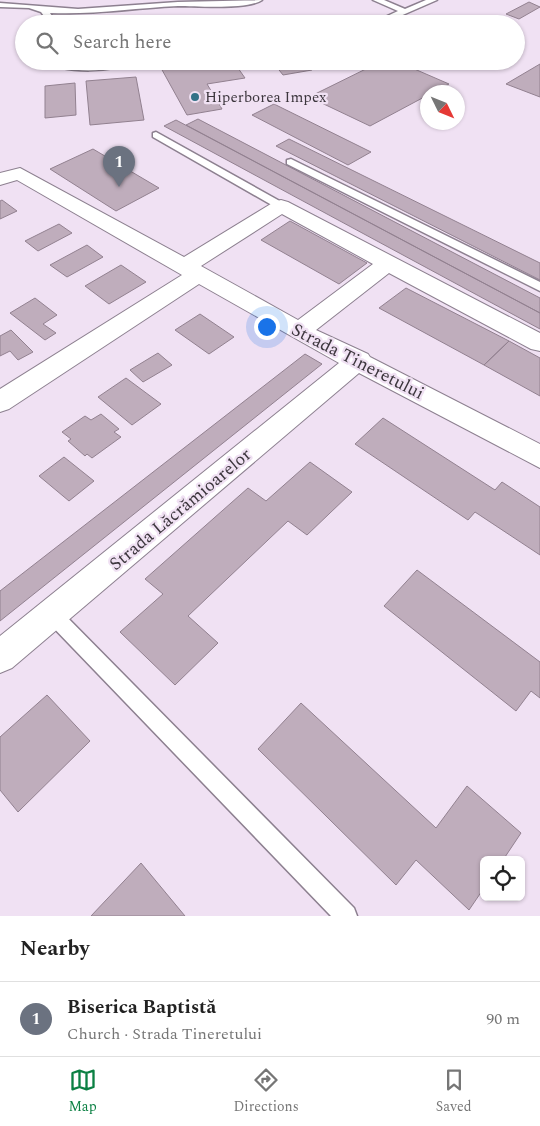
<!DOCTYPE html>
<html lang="en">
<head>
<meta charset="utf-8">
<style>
	:root { --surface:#fff; --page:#f2f2f2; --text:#222; --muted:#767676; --line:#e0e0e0; --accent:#0b8043 }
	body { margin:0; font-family:Spectral,serif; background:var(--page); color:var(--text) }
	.controls { position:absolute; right:15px; bottom:15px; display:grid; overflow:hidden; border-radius:8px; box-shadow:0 1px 4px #0004 }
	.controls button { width:45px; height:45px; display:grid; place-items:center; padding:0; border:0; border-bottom:1px solid var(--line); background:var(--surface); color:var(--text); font:25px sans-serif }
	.compass { position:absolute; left:420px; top:85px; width:45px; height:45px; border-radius:50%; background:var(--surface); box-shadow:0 1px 4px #0004; rotate:133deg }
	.you { position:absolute; left:266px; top:326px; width:18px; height:18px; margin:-12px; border:4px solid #fff; border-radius:50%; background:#1a73e8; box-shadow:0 0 0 8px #1a73e833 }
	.badge { display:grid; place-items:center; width:32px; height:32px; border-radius:50%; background:var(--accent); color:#fff; font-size:16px; font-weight:700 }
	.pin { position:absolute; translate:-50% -41px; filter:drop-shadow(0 1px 2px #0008) }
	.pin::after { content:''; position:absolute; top:26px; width:18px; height:15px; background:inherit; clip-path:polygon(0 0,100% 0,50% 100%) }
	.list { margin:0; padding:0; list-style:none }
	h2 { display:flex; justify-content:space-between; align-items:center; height:65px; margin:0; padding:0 20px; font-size:21px }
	h2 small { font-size:16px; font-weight:400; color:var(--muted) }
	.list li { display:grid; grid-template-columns:32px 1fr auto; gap:15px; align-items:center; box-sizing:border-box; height:75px; padding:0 20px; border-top:1px solid var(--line) }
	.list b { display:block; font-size:19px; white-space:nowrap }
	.list p { margin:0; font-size:16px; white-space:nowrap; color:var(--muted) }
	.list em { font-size:16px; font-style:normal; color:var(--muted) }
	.icon { flex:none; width:28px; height:28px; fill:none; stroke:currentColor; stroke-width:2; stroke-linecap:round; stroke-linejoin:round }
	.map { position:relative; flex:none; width:540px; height:916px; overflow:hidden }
	.search { position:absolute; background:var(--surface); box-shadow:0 1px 4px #0004; left:15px; right:15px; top:15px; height:55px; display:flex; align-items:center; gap:12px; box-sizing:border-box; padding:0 18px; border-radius:28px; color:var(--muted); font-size:19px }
	.sheet { height:140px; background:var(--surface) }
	nav { display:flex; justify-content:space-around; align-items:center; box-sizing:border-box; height:70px; border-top:1px solid var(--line); background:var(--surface); font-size:14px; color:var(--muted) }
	nav a { display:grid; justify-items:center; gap:2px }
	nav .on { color:var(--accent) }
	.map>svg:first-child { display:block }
	.building { fill:#bfadbc; stroke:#928190 }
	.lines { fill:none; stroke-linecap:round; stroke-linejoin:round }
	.lane-casing { stroke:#8d8090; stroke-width:3 }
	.street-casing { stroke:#8d8090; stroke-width:2 }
	.lane { fill:#fff; fill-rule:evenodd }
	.street { fill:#fff; fill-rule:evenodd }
	.poi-dot { fill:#337287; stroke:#f0e1f3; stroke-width:2 }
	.labels { text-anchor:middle; stroke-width:4.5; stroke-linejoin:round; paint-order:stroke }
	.far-poi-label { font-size:15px; fill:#3c363d; stroke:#f0e1f3; text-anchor:start }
	.street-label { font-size:18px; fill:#3c363d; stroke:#f0e1f3 }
</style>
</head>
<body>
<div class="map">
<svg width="540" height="916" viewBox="0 0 540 916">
	<rect width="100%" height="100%" fill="#f0e1f3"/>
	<path class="building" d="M 529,2 L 540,7 L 519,19 L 506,14 Z
		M 202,61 L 233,61 L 245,78 L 207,84 L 222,109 L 187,115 L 161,68 Z
		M 272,61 L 304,61 L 312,70 L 283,75 Z
		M 382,61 L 396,61 L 449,84 L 433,92 L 428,92 L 428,95 L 370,126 L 309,97 Z
		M 540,64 L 540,97 L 506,84 Z
		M 136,77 L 144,120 L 90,125 L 86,81 Z
		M 75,83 L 76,115 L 45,118 L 45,86 Z
		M 274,104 L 371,152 L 348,165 L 252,115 Z
		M 198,119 L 540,298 L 540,313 L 186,125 Z
		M 176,120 L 540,313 L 540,329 L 164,126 Z
		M 289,139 L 540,263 L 540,280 L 276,146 Z
		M 93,149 L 159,188 L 116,211 L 50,169 Z
		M 2,200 L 17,211 L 0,219 L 0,201 Z
		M 290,221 L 367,263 L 339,284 L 261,240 Z
		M 59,224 L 72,233 L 38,251 L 25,241 Z
		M 87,245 L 103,257 L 67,277 L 50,265 Z
		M 121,265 L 146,282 L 109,304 L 85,286 Z
		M 406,288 L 509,341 L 484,365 L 379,308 Z
		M 35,298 L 57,315 L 43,324 L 56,333 L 45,340 L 10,313 Z
		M 200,314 L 234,337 L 209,354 L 175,330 Z
		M 11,330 L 33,352 L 18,360 L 10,351 L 0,356 L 0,336 Z
		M 509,341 L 540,358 L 540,396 L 484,365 Z
		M 158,353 L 172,365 L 143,382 L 130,370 Z
		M 305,354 L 322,364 L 0,621 L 0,591 Z
		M 126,378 L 161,404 L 132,425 L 98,397 Z
		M 101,414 L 119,429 L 114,432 L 121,437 L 92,458 L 87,454 L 85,456 L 68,441 L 71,439 L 62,432 L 85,416 L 91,420 Z
		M 383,418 L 495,490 L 502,482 L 540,507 L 540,555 L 475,512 L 468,520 L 355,444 Z
		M 64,457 L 94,481 L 69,501 L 39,476 Z
		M 310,462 L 352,492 L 307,535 L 288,521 L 188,616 L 218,643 L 175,685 L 120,632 L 163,594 L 145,579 L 248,488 L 266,501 Z
		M 417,570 L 540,662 L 540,698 L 531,691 L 516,711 L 384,606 Z
		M 47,695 L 90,741 L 18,812 L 0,790 L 0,737 Z
		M 301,703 L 436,828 L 467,786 L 521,833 L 503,860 L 484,860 L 484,888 L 469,910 L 416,860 L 396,885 L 258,749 Z
		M 141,863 L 185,916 L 91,916 Z"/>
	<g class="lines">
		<defs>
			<path id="lane" d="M 262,0 C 248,10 196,6 178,6 C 135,8 93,15 50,13 L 52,16 L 51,24 L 43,24 L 44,16 L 41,12 L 29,8 L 0,7 L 0,3 L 78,9 L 178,2 Z
				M 373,0 L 384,0 L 405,9 L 426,0 L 437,0 L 382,24 L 370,24 L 398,11 Z
				M 46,61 L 80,65 L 134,61 C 117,73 62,74 46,61 Z
				M 156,132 L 285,204 L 286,206 L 281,209 L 277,208 L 153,137 L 153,133 Z
				M 291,159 L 540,282 L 540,291 L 287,164 L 287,160 Z
				M 52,606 L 58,608 L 354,908 L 357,916 L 331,916 L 46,620 L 43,614 L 46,608 Z"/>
			<path id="street" d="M 20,168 L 184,257 L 274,202 L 281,200 L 288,202 L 540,333 L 540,351 L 531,349 L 389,273 L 316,330 L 368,354 L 370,357 L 540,444 L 540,468 L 359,373 L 12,668 L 0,673 L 0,636 L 339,363 L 199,284 L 9,409 L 0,412 L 0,389 L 182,275 L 17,180 L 0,185 L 0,173 ZM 282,214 L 373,264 L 298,320 L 201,266 Z"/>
		</defs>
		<use href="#lane" class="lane-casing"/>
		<use href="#street" class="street-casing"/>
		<use href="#lane" class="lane"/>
		<use href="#street" class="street"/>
	</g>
	<circle class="poi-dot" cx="195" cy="97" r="5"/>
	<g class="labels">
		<g class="far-poi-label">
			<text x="205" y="102">Hiperborea Impex</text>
		</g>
		<g class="street-label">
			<text transform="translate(358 361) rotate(27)" y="6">Strada Tineretului</text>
			<text transform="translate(180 509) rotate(-40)" y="6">Strada Lăcrămioarelor</text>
		</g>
	</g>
</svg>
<div class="controls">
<button><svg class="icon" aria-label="locate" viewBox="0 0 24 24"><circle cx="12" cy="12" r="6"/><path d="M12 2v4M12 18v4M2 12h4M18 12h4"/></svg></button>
</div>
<svg class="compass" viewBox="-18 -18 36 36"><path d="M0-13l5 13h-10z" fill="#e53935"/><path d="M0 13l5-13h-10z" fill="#767676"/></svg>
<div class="you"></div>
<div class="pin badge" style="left:119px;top:187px;background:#6b7280">1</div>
<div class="search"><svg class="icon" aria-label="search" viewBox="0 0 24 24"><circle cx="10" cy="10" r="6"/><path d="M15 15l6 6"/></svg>Search here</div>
</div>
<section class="sheet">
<h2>Nearby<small></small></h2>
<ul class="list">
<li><span class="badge" style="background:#6b7280">1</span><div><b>Biserica Baptistă</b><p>Church · Strada Tineretului</p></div><em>90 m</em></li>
</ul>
</section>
<nav>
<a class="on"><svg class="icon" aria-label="map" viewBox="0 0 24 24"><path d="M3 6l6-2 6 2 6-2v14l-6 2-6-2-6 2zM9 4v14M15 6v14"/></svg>Map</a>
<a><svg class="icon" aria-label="directions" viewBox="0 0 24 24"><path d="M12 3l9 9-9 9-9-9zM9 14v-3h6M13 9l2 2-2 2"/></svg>Directions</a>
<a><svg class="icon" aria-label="saved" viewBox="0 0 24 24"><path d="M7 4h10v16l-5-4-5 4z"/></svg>Saved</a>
</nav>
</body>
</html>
